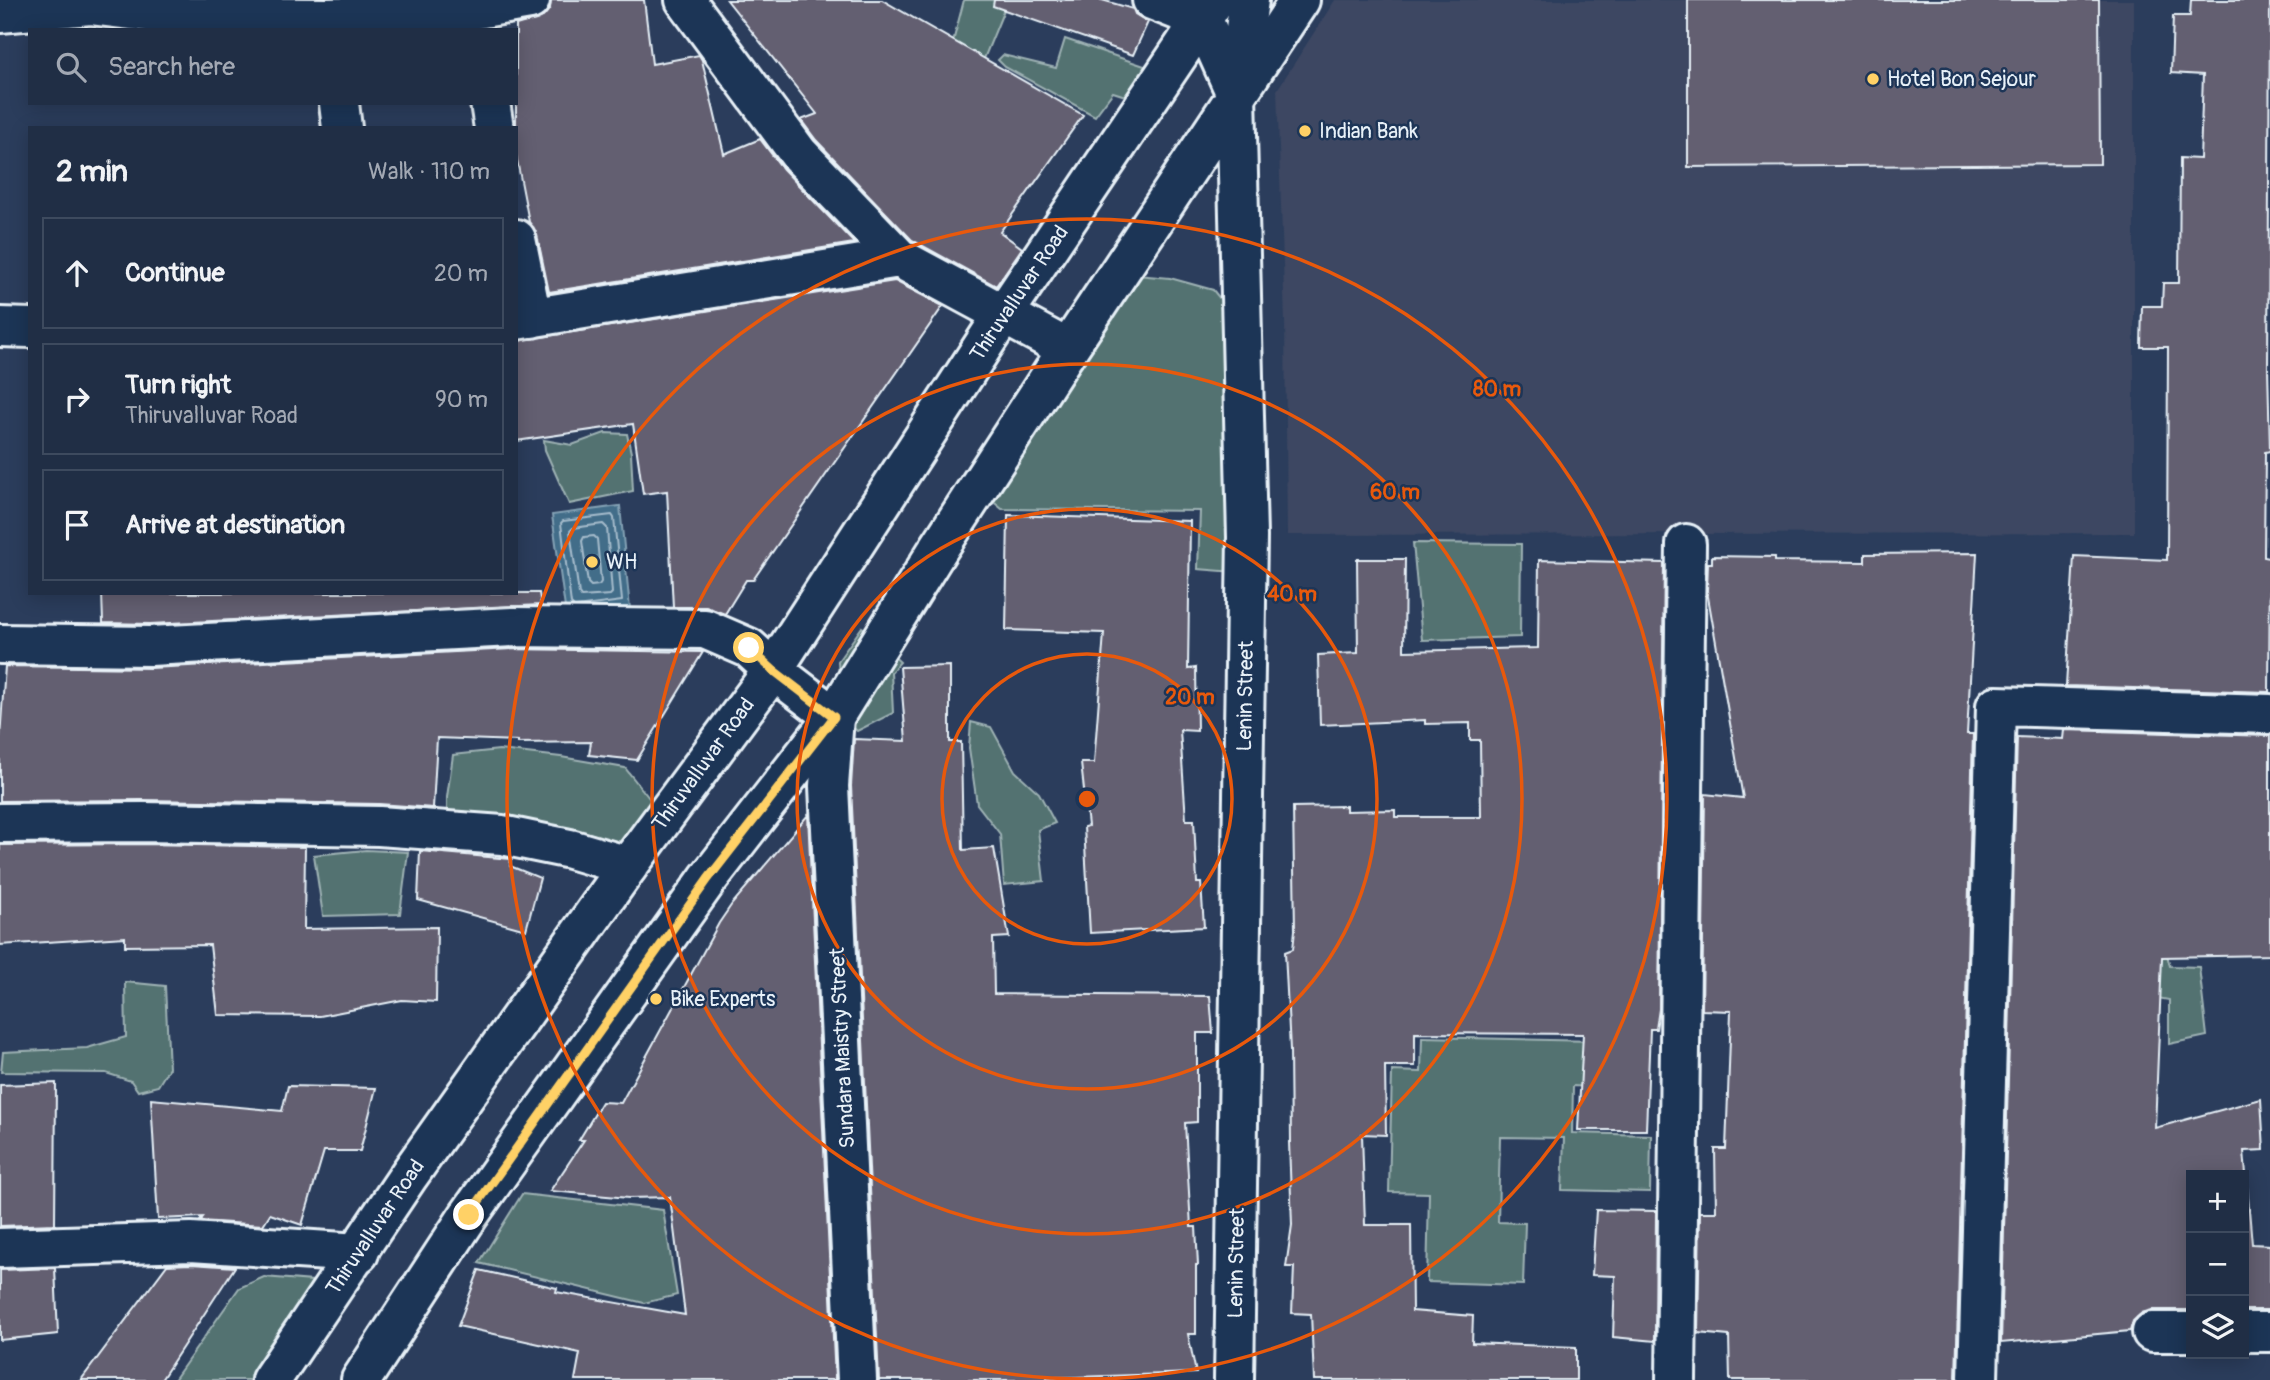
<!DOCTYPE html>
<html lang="en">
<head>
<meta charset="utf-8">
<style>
	:root { --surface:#202e45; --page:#2d3a50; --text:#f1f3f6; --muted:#a2a8b3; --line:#3d4a5e }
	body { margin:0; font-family:Pangolin,sans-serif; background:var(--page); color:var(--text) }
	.controls { position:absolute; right:21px; bottom:21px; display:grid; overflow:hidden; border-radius:0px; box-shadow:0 4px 18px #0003 }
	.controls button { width:63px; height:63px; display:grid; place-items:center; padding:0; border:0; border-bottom:2px solid var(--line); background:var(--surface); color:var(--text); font:35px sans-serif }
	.stop { position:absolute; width:21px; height:21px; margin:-16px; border:5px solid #ffd166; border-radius:50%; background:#fff }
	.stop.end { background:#ffd166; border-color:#fff; box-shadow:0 2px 7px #0008 }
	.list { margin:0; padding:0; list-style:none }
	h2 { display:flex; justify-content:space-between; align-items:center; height:91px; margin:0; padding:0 28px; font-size:30px }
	h2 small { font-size:23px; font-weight:400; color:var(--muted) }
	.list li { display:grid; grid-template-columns:46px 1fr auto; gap:21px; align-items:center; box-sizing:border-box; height:112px; margin:0 14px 14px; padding:0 14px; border:2px solid var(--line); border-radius:0px }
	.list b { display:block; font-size:26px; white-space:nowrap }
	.list p { margin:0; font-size:23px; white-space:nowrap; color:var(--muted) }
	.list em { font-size:23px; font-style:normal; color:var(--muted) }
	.icon { flex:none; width:38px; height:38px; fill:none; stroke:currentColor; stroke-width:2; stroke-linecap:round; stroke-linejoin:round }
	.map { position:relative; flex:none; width:2270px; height:1380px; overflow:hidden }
	.search { position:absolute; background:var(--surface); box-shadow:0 4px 18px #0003; left:28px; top:28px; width:490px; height:77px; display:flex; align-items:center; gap:18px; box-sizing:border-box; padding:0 24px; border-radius:0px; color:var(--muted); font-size:26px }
	.panel { position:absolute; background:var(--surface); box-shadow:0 4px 18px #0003; left:28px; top:126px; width:490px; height:469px; border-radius:0px }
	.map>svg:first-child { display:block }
	.built { fill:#3c4762 }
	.green { fill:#537271; stroke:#9eb2b4; stroke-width:2 }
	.water { fill:#426d89; stroke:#84a2b5; stroke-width:2 }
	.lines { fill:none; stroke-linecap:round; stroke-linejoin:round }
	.shore { stroke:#a6bccc; stroke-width:2 }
	.building { fill:#635e71; stroke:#e8f1f8; stroke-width:2 }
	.minor-casing { stroke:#e8f1f8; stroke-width:44 }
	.tertiary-casing { stroke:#e8f1f8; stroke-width:44 }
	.secondary-casing { stroke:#e8f1f8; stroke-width:44 }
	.minor { stroke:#1d3557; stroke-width:38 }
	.tertiary { stroke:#1d3557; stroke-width:38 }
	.secondary { stroke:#1d3557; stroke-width:38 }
	.route { stroke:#ffd166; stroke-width:9 }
	.ring { fill:none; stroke:#e8590c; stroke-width:3.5 }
	.poi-dot { fill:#ffd166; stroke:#1d3557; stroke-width:2.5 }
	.labels { text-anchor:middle; stroke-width:5; stroke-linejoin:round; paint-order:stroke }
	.poi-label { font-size:21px; fill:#e8f1f8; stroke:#1d3557; text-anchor:start }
	.street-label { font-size:21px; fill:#e8f1f8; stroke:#1d3557 }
	.centre { fill:#e8590c; stroke:#1d3557; stroke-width:3.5 }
	.ring-label { font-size:21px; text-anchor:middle; font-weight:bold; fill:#e8590c; stroke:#1d3557; stroke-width:5; stroke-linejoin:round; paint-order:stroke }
</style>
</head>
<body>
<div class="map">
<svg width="2270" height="1380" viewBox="0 0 2270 1380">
	<rect width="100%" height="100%" fill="#2b3d5c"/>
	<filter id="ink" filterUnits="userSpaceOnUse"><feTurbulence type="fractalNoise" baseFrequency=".0143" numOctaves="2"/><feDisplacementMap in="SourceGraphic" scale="14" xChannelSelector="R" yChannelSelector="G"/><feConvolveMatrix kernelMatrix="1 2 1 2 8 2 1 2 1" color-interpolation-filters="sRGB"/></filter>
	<g filter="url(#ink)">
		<path class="built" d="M 1335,0 L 2134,0 L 2134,533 L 1287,535 L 1285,322 L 1277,90 Z"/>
		<path class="green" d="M 964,0 L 1008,0 L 981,66 L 953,42 Z
			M 1065,39 L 1162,72 L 1138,100 L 1113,92 L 1095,116 L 1005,67 L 998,60 L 1003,55 L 1056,68 Z
			M 1125,274 L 1170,278 L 1213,290 L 1242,326 L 1247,573 L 1198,569 L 1200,511 L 1002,509 L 990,499 Z
			M 605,433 L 627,434 L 631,453 L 633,491 L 569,504 L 545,450 L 544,440 L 572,445 Z
			M 1413,543 L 1521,544 L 1520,637 L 1422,640 Z
			M 862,627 L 900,662 L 891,672 L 893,713 L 857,731 L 841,715 L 838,661 Z
			M 971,722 L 991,727 L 1015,771 L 1039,793 L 1055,823 L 1038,830 L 1044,881 L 1004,885 L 1000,834 L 977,804 L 969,748 Z
			M 499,750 L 561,757 L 625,768 L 653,803 L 629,847 L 586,832 L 520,818 L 447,813 L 447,797 L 453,755 Z
			M 366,850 L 408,852 L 400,914 L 323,916 L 314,855 Z
			M 2164,944 L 2170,966 L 2199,967 L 2207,1036 L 2169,1044 L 2169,1000 L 2147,996 Z
			M 125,982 L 165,986 L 169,1068 L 158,1086 L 138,1091 L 131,1081 L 106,1073 L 1,1072 L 3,1052 L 87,1048 L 126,1037 Z
			M 1422,1037 L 1593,1041 L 1591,1087 L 1573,1086 L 1572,1133 L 1651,1135 L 1650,1192 L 1562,1190 L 1564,1138 L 1500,1137 L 1498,1222 L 1525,1223 L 1523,1285 L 1427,1282 L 1429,1193 L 1389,1192 L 1392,1071 L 1421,1072 Z
			M 522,1194 L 663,1210 L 677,1295 L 644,1303 L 479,1263 Z
			M 264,1277 L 312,1281 L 281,1345 L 257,1380 L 174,1380 L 239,1288 Z"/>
		<path class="water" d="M 620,506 L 630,609 L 566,615 L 552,515 Z"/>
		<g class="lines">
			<path class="shore" d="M 603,524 L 607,528 L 612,593 L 610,595 L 581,597 L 579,594 L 570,531 L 573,528 Z
				M 594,536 L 597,539 L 601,582 L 599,585 L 591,586 L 588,583 L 582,541 L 584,537 Z
				M 574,607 L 571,604 L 561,523 L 563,521 L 612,515 L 614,518 L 622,601 L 576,607"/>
		</g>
		<path class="building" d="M 551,0 L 644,0 L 652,64 L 699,55 L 702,60 L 724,154 L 760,139 L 783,169 L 854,243 L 549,292 L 537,235 L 529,222 L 516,155 L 516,25 L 543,17 L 550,8 Z
			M 727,0 L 882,0 L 1083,115 L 1000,232 L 1022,248 L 996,286 L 912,240 L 816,140 L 801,120 L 817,114 Z
			M 994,0 L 1102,0 L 1133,9 L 1135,14 L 1148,22 L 1133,55 L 993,6 Z
			M 1688,0 L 2099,0 L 2100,164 L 1688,167 Z
			M 2191,0 L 2270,0 L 2268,368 L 2270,451 L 2265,452 L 2264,557 L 2270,558 L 2269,692 L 2066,686 L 2074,556 L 2167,560 L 2168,347 L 2141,347 L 2142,306 L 2162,306 L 2163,283 L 2179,283 L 2180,158 L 2200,159 L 2203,75 L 2171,73 L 2173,16 L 2190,16 Z
			M 895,281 L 943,306 L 753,580 L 746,580 L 725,614 L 706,607 L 673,607 L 667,491 L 643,494 L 633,424 L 516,441 L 516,341 Z
			M 1008,515 L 1190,521 L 1188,669 L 1196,668 L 1197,731 L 1180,730 L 1186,820 L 1194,820 L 1197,883 L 1201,883 L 1204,927 L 1090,933 L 1084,827 L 1088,826 L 1081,763 L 1094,763 L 1104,633 L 1006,630 Z
			M 1977,553 L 1967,734 L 1973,734 L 1956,1380 L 1730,1380 L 1729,1336 L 1698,1333 L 1700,1212 L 1716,1212 L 1715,1149 L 1726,1149 L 1731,1011 L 1702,1010 L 1705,794 L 1743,798 L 1707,591 L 1708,563 L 1712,563 L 1712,556 L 1775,557 L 1775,561 L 1865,562 L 1865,554 Z
			M 1357,559 L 1405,559 L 1404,651 L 1538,648 L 1539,560 L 1664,563 L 1659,1009 L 1656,1029 L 1650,1029 L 1646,1130 L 1578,1130 L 1583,1034 L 1415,1033 L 1415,1066 L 1385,1066 L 1386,1135 L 1362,1134 L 1365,1225 L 1411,1225 L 1412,1311 L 1473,1316 L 1472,1343 L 1576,1347 L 1576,1380 L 1314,1380 L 1311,1314 L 1292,1313 L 1294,1267 L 1286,1267 L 1292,1225 L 1289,1142 L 1291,1142 L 1290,1050 L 1285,952 L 1293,949 L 1295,930 L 1293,807 L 1346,806 L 1346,811 L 1395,810 L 1395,817 L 1481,817 L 1480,740 L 1470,740 L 1470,723 L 1425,724 L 1425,720 L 1320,725 L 1318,655 L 1358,653 Z
			M 102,593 L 539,593 L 541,605 L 150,624 L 103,623 Z
			M 512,649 L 703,652 L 637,760 L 589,755 L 591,742 L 518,743 L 518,741 L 437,738 L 433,808 L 379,804 L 143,800 L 0,801 L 0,738 L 5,666 L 151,668 Z
			M 950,666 L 950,742 L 961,742 L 963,850 L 994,848 L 1009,937 L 993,938 L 994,994 L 1210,996 L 1213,1033 L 1197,1033 L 1197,1122 L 1185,1123 L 1191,1227 L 1196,1227 L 1198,1265 L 1196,1265 L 1196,1334 L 1188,1334 L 1196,1373 L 1047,1378 L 1047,1380 L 879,1380 L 851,786 L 854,739 L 906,741 L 900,667 Z
			M 2064,730 L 2270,736 L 2270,955 L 2162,957 L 2155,1128 L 2261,1099 L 2264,1150 L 2244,1151 L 2252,1244 L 2270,1245 L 2270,1310 L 2244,1310 L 2244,1175 L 2191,1175 L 2191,1310 L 2152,1310 L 2142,1313 L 2133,1321 L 2130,1331 L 2001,1343 L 2017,737 L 2063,739 Z
			M 808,815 L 835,1380 L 575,1380 L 580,1353 L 458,1326 L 479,1270 L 557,1288 L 556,1292 L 685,1315 L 670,1197 L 629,1198 L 550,1191 L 584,1140 L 579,1140 L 602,1102 L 621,1103 L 719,923 L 732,904 Z
			M 143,844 L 305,847 L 304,929 L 437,927 L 436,1002 L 402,1000 L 320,1016 L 218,1015 L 210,945 L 125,946 L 125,937 L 0,945 L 0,845 Z
			M 420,851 L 511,859 L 510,866 L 540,878 L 526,930 L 418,900 Z
			M 56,1083 L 55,1224 L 0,1226 L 0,1085 Z
			M 288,1086 L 376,1088 L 360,1151 L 324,1151 L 302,1225 L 270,1214 L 263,1225 L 200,1221 L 203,1217 L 158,1219 L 151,1099 L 282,1111 Z
			M 1596,1210 L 1656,1211 L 1655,1341 L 1613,1337 L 1615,1276 L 1592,1275 Z
			M 191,1264 L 235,1267 L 161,1380 L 81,1380 L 167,1265 Z
			M 55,1268 L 58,1334 L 0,1340 L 0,1270 Z"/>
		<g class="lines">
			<defs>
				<path id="minor" d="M 685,0 L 799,154 L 899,258 L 1068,349
					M 1152,0 L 1203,20
					M 0,13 L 90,5 L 187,17 L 328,18 L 448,14 L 530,0
					M 1236,94 L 1249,0
					M 339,103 L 342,128
					M 490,103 L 494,128
					M 516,239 L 532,318
					M 516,320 L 899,258
					M 0,327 L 30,328
					M 0,644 L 150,646 L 512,627 L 705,629 L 749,648 L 773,670 L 834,717 L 829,786 L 857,1380
					M 0,823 L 143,822 L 379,826 L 502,835 L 570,849 L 628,866
					M 0,1248 L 191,1242 L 359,1253
					M 2152,1332 L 2191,1332
					M 2244,1332 L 2270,1332
					M 1676,1380 L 1686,544
					M 1978,1380 L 1996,706 L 2270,714"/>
				<path id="tertiary" d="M 1203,20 L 1236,94 L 1247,537 L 1234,1380"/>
				<path id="secondary" d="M 271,1380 L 409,1175 L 628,866 L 773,670 L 1003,315 L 1215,0
					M 361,1380 L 469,1215 L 708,879 L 834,717 L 937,551 L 1068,349 L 1300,0"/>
			</defs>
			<use href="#minor" class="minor-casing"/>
			<use href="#tertiary" class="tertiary-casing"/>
			<use href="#secondary" class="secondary-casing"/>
			<use href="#minor" class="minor"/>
			<use href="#tertiary" class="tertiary"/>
			<use href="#secondary" class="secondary"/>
		</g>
	</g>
	<g class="lines" filter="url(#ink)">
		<path class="route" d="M 469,1215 L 708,879 L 834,717 L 773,670 L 749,648"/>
	</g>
	<g class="ring">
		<circle cx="1087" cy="799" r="145"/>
		<circle cx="1087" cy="799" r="290"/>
		<circle cx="1087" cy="799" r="435"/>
		<circle cx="1087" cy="799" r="580"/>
	</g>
	<g class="poi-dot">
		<circle cx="1873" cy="79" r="7"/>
		<circle cx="1305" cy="131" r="7"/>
		<circle cx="592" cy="562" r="7"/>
		<circle cx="656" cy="999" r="7"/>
	</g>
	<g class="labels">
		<g class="poi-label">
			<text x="1887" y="86">Hotel Bon Sejour</text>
			<text x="1319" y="138">Indian Bank</text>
			<text x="606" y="569">WH</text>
			<text x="670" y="1006">Bike Experts</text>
		</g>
		<g class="street-label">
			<text transform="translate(1019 293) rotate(-56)" y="7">Thiruvalluvar Road</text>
			<text transform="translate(1245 696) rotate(-89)" y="7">Lenin Street</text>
			<text transform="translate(703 764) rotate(-54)" y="7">Thiruvalluvar Road</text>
			<text transform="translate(842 1048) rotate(-93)" y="7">Sundara Maistry Street</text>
			<text transform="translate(375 1227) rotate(-56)" y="7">Thiruvalluvar Road</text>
			<text transform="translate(1236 1263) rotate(-89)" y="7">Lenin Street</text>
		</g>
	</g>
	<circle cx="1087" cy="799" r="10" class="centre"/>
	<g class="ring-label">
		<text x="1497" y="396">80 m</text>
		<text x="1395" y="499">60 m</text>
		<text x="1292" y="601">40 m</text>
		<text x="1190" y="704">20 m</text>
	</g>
</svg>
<div class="controls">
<button>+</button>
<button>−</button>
<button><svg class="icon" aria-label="layers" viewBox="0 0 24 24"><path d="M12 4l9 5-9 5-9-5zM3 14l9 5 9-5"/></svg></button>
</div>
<div class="stop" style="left:749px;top:648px"></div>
<div class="stop end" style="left:469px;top:1215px"></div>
<div class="search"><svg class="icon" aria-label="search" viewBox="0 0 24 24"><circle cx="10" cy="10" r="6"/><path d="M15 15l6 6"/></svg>Search here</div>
<section class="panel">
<h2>2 min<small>Walk · 110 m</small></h2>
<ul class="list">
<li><svg class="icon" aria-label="ahead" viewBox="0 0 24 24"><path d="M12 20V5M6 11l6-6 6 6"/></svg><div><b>Continue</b></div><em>20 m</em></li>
<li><svg class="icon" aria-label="right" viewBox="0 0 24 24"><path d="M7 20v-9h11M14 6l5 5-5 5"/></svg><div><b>Turn right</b><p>Thiruvalluvar Road</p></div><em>90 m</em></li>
<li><svg class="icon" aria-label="arrive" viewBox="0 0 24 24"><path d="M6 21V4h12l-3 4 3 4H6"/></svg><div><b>Arrive at destination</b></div></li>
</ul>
</section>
</div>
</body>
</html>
